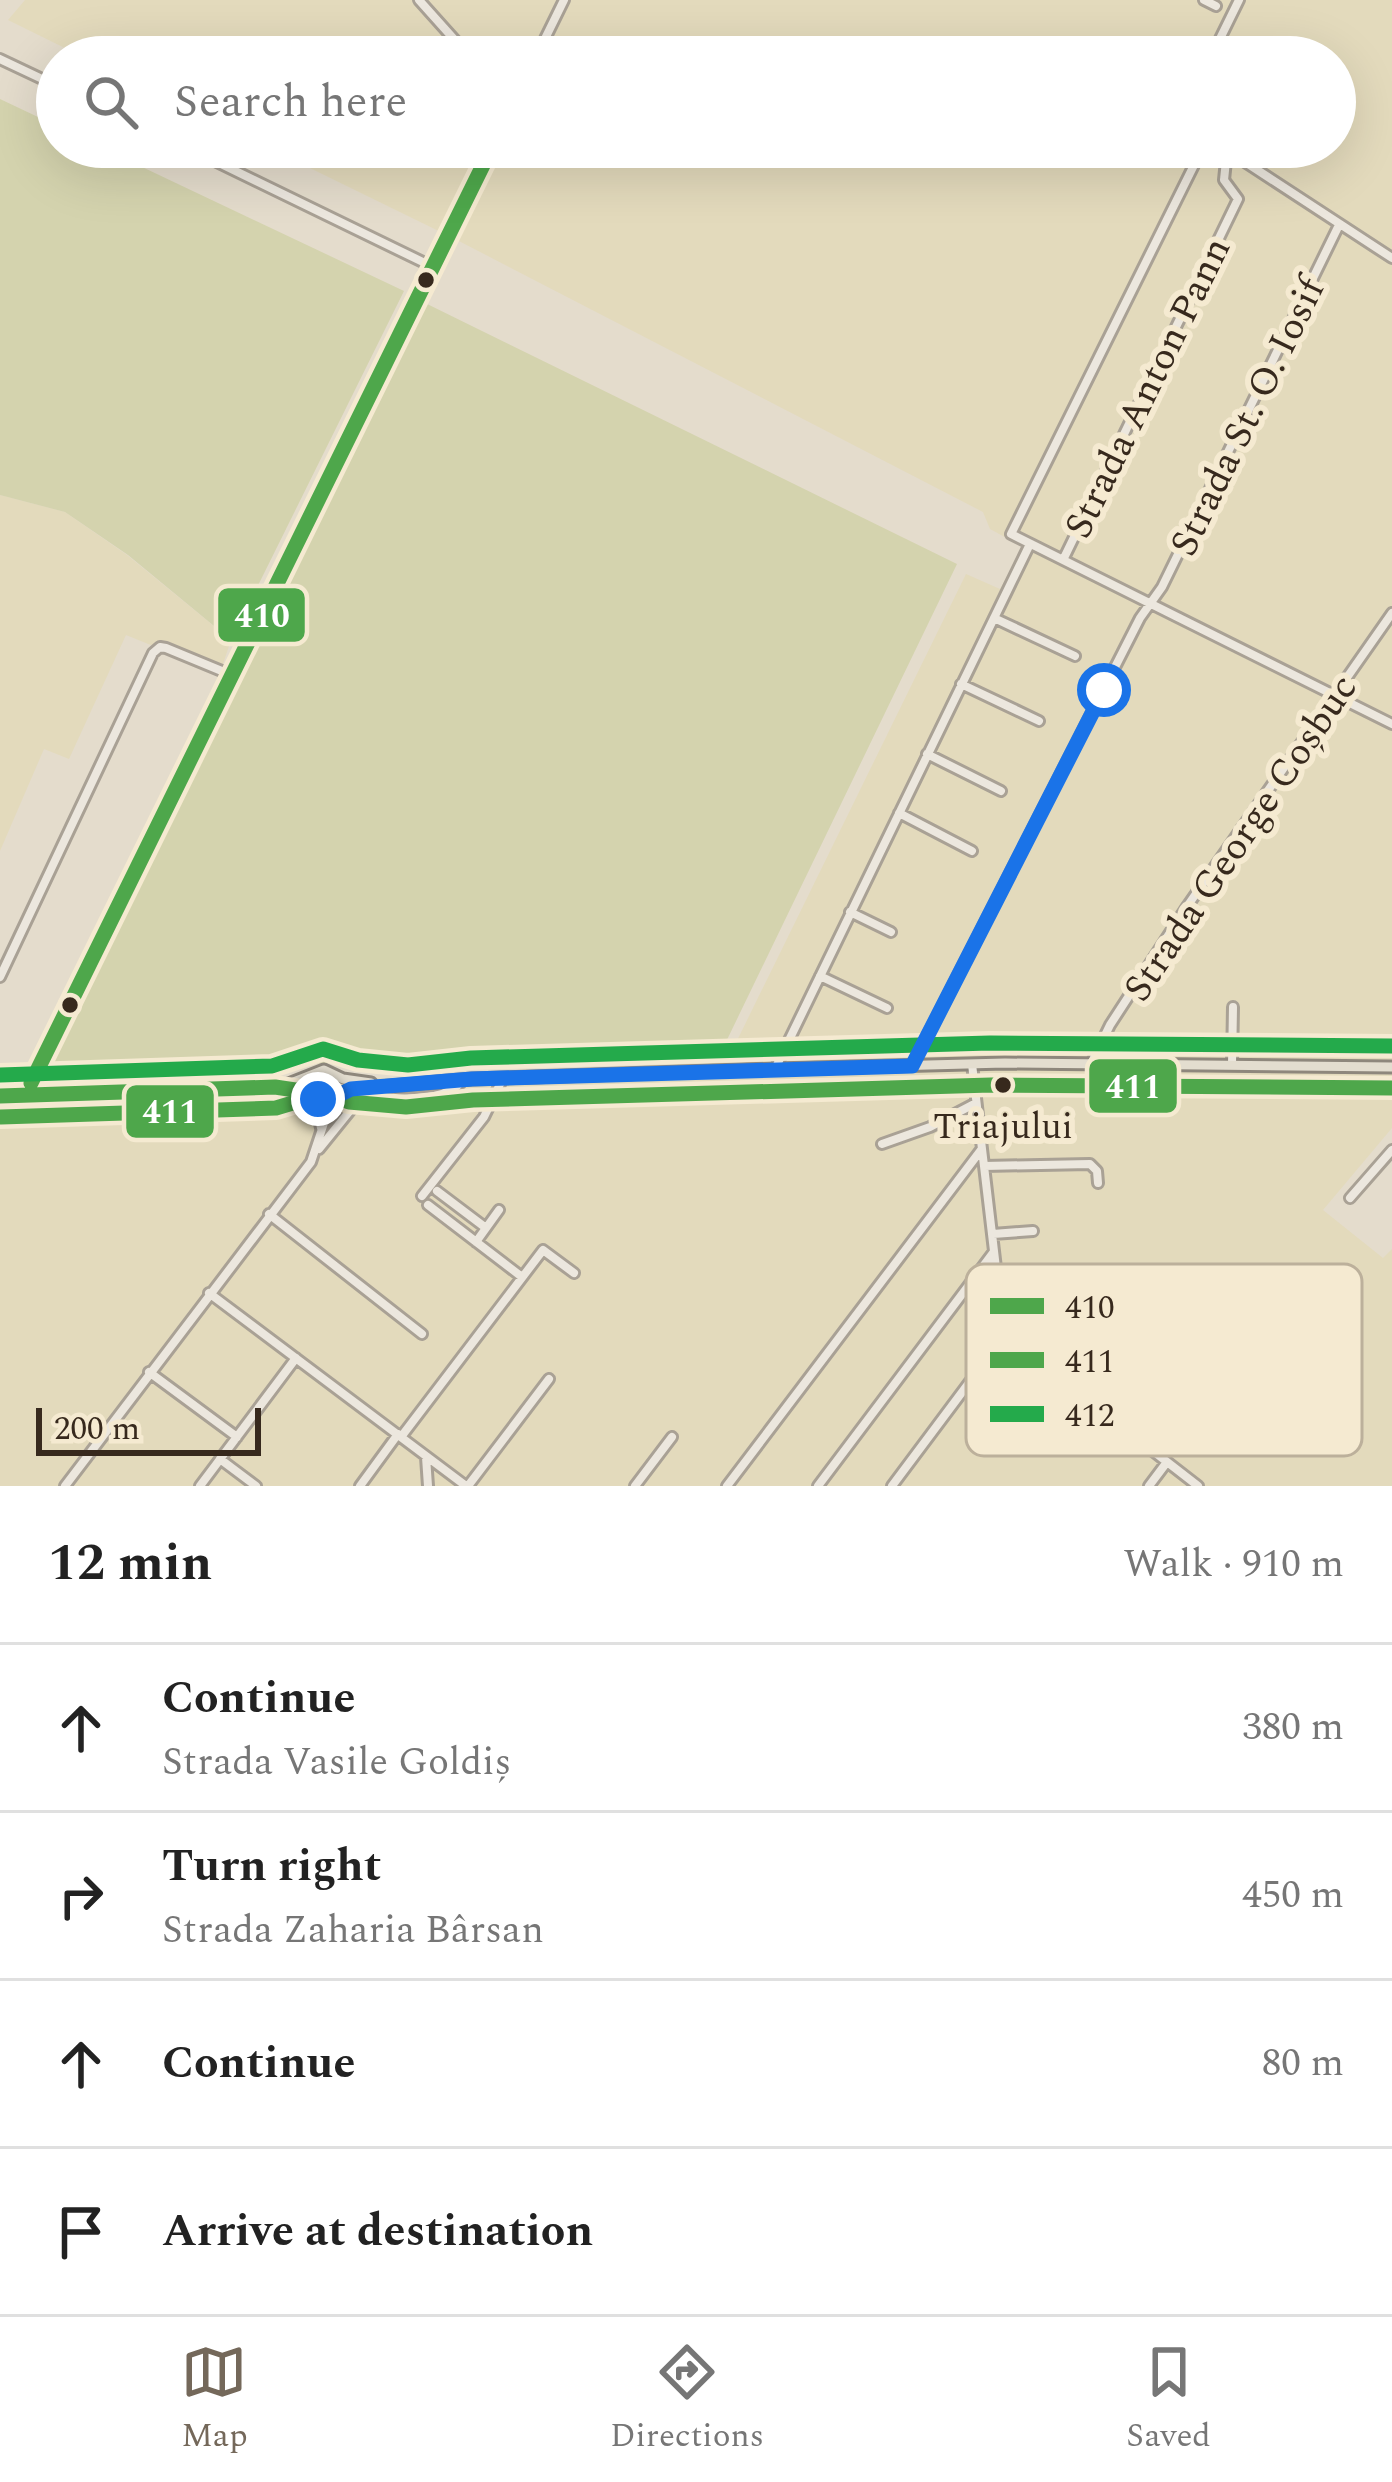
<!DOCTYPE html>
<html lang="en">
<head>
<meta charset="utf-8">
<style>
	:root { --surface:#fff; --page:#f2f2f2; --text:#222; --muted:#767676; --line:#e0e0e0; --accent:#74685a }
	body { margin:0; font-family:Spectral,serif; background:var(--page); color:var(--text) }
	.scale { position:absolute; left:36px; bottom:30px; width:225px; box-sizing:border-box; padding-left:12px; border:6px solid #37291d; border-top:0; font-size:33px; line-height:42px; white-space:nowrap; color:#37291d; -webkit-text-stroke:9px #f5ead1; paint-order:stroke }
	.stop { position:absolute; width:36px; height:36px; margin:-27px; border:9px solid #1a73e8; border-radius:50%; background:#fff }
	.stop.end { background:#1a73e8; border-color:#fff; box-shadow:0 3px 12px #0008 }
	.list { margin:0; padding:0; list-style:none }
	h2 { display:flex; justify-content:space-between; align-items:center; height:156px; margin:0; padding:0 48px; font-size:51px }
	h2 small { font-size:39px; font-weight:400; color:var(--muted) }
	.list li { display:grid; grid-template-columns:78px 1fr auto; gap:36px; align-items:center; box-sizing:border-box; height:168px; padding:0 48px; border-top:3px solid var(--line) }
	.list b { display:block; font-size:45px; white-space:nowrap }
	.list p { margin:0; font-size:39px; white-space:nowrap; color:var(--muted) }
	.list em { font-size:39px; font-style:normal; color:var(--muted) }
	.icon { flex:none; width:66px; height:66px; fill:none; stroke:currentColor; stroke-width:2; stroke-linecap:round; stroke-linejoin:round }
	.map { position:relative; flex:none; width:1392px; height:1486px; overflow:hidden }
	.search { position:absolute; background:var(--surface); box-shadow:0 12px 48px #0002; left:36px; right:36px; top:36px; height:132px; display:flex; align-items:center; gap:30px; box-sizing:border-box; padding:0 42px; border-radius:66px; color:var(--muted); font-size:45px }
	.sheet { height:828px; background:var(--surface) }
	nav { display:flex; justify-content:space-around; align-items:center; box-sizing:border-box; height:168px; border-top:3px solid var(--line); background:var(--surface); font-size:33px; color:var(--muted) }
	nav a { display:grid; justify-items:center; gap:6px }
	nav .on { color:var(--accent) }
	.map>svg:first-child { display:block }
	.farmland { fill:#e3dabc }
	.green { fill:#d4d3ae }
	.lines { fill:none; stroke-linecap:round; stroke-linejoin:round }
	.minor-casing { stroke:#a9a195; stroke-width:14 }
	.major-casing { stroke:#8e877c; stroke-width:15 }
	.highway-casing { stroke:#8e877c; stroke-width:16 }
	.minor { stroke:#ece7de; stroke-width:8 }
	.major { stroke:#e3ddcf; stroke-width:9 }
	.highway { stroke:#d7ccbd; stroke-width:10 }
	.bus-1-casing { stroke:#f5ead1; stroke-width:24 }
	.bus-2-casing { stroke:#f5ead1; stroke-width:24 }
	.bus-3-casing { stroke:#f5ead1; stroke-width:24 }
	.bus-1 { stroke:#4ea74b; stroke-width:15 }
	.bus-2 { stroke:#4ea74b; stroke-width:15 }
	.bus-3 { stroke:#24aa4b; stroke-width:15 }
	.route { stroke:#1a73e8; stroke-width:15 }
	.bus-dot { fill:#37291d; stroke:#f5ead1; stroke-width:4.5 }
	.labels { text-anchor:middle; stroke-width:12; stroke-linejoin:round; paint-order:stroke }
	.bus-label { font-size:36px; fill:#37291d; stroke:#f5ead1 }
	.street-label { font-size:39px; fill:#37291d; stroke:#f5ead1 }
	.key { fill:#f5ead1; stroke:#bcb09b; stroke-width:3 }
	.key-label { font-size:33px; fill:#37291d }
	.line-badge { stroke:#f5ead1; stroke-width:4.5 }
	.badge-label { font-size:33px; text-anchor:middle; font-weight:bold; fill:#fff }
</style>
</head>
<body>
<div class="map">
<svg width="1392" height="1486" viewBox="0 0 1392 1486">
	<rect width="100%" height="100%" fill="#e4dccc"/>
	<path class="farmland" d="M 25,0 L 1392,0 L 1392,1128 L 1323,1210 L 1383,1258 L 1392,1249 L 1392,1486 L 0,1486 L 0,1077 L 406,1078 L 727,1061 L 966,574 L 1000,589 L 1023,547 L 990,529 L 983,512 L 455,239 L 267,147 L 1335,147 L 1335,57 L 83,57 L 8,20 Z
		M 0,495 L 65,512 L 127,555 L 231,640 L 220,673 L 126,635 L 69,759 L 44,749 L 0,851 Z"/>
	<path class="green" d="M 0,99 L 57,126 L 57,147 L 100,147 L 404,291 L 231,640 L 128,555 L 65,512 L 0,495 Z
		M 419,300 L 957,564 L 724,1046 L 31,1076 Z"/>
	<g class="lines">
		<defs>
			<path id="minor" d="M 419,0 L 470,57
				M 1204,0 L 1216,6
				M 536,57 L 564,0
				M 1211,57 L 1239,0
				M 0,59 L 57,86
				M 186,147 L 431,266
				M 1203,147 L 1011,534 L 1392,724
				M 1222,147 L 1392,258
				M 1063,560 L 1238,199 L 1224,180 L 1227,151
				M 994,618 L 1075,656
				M 961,684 L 1039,721
				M 927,754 L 1001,791
				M 899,813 L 972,851
				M 850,912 L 891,932
				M 820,976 L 887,1008
				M 0,977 L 153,653 L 160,647 L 166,648 L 229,674
				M 1091,1064 L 1110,1025 L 1186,908 L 1392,613
				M 1232,1065 L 1233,1007
				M 912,1066 L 1140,618 L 1162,587 L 1339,225
				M 775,1069 L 1030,544
				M 32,1083 L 492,147
				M 314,1096 L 321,1128
				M 882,1144 L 930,1127 L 976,1103
				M 319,1149 L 357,1102 C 389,1094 441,1108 463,1080
				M 984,1166 L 1090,1164 L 1097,1171 L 1098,1183
				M 437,1191 L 486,1228
				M 422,1196 L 484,1117 L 502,1080
				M 1350,1198 L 1392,1150
				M 428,1205 L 522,1277
				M 269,1214 L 422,1334
				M 993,1234 L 1033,1231
				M 476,1242 L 499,1210
				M 209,1293 L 466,1486
				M 1005,1336 L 1198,1486
				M 149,1372 L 237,1437
				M 401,1437 L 543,1250 L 574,1273
				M 426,1457 L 428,1486
				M 220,1459 L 256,1486
				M 65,1486 L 311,1162 L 332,1099
				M 200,1486 L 296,1358
				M 360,1486 L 398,1434
				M 468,1486 L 549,1379
				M 635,1486 L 672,1437
				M 727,1486 L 981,1150
				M 818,1486 L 993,1253
				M 892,1486 L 1004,1336 L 972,1064
				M 1149,1486 L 1167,1462"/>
			<path id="major" d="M 286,1085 L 324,1070 L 343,1079 L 371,1083
				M 257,1087 L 298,1090 L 325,1101 L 356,1089 L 472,1079 L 775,1069 L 1005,1063 L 1392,1067
				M 0,1096 L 222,1088"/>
			<path id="highway" d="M 0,1084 L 146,1081 L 243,1085
				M 0,1116 L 159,1111 L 199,1097 L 264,1087"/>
		</defs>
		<use href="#minor" class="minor-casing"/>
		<use href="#major" class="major-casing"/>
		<use href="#highway" class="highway-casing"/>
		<use href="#minor" class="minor"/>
		<use href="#major" class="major"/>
		<use href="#highway" class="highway"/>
		<defs>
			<path id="bus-1" d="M 31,1083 L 492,147
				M 0,1096 L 275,1087 L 302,1091 L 321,1100 L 337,1095"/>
			<path id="bus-2" d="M 1,1117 L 276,1108 L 326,1093 L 349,1102 L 406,1107 L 473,1100 L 991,1085 L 1392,1088"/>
			<path id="bus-3" d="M 0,1075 L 272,1066 L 323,1049 L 358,1060 L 408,1065 L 471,1058 L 990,1043 L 1392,1046"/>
		</defs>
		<use href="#bus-1" class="bus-1-casing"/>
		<use href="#bus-2" class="bus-2-casing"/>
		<use href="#bus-3" class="bus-3-casing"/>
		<use href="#bus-1" class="bus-1"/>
		<use href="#bus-2" class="bus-2"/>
		<use href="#bus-3" class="bus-3"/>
	</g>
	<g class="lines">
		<path class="route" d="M 318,1099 L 329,1100 L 351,1089 L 472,1079 L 912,1066 L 1104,690"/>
	</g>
	<g class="bus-dot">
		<circle cx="426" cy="280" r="10"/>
		<circle cx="70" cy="1005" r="10"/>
		<circle cx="1003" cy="1085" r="10"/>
	</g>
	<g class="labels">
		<g class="bus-label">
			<text x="1003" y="1138">Triajului</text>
		</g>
		<g class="street-label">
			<text transform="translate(1146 387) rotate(-64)" y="14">Strada Anton Pann</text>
			<text transform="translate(1246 416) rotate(-64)" y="14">Strada St. O. Iosif</text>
			<text transform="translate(1239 837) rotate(-56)" y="14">Strada George Coșbuc</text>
		</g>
	</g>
	<rect x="966" y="1264" width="396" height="192" rx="18" class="key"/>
	<rect x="990" y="1298" width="54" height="16" fill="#4ea74b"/>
	<rect x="990" y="1352" width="54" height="16" fill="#4ea74b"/>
	<rect x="990" y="1406" width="54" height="16" fill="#24aa4b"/>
	<g class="key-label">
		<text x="1065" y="1318">410</text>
		<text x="1065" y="1372">411</text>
		<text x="1065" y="1426">412</text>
	</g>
	<g class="line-badge">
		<rect x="216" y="586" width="91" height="58" rx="12" fill="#4ea74b"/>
		<rect x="1087" y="1057" width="92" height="58" rx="12" fill="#4ea74b"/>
		<rect x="124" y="1083" width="92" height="57" rx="12" fill="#4ea74b"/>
	</g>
	<g class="badge-label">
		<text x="262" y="627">410</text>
		<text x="1133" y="1098">411</text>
		<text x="170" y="1123">411</text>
	</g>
</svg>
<div class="scale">200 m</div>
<div class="stop" style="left:1104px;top:690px"></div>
<div class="stop end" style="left:318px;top:1099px"></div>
<div class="search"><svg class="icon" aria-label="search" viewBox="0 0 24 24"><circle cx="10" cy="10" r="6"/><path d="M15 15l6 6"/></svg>Search here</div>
</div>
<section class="sheet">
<h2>12 min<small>Walk · 910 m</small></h2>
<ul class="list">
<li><svg class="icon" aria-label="ahead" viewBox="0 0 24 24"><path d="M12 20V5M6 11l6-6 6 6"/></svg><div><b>Continue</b><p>Strada Vasile Goldiș</p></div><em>380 m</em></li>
<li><svg class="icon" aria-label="right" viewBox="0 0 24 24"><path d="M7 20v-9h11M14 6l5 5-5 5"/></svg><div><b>Turn right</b><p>Strada Zaharia Bârsan</p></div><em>450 m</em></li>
<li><svg class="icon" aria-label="ahead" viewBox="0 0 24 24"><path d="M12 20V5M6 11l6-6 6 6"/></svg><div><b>Continue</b></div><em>80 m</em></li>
<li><svg class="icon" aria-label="arrive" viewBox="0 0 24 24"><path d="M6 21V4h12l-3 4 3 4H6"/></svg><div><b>Arrive at destination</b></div></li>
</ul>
</section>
<nav>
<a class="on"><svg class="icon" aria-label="map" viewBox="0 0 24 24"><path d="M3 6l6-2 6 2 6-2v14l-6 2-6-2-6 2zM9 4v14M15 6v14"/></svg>Map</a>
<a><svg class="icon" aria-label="directions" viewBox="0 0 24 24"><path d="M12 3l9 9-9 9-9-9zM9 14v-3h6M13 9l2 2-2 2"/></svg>Directions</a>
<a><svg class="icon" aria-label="saved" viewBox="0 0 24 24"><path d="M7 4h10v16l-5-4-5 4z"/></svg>Saved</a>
</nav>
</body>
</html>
